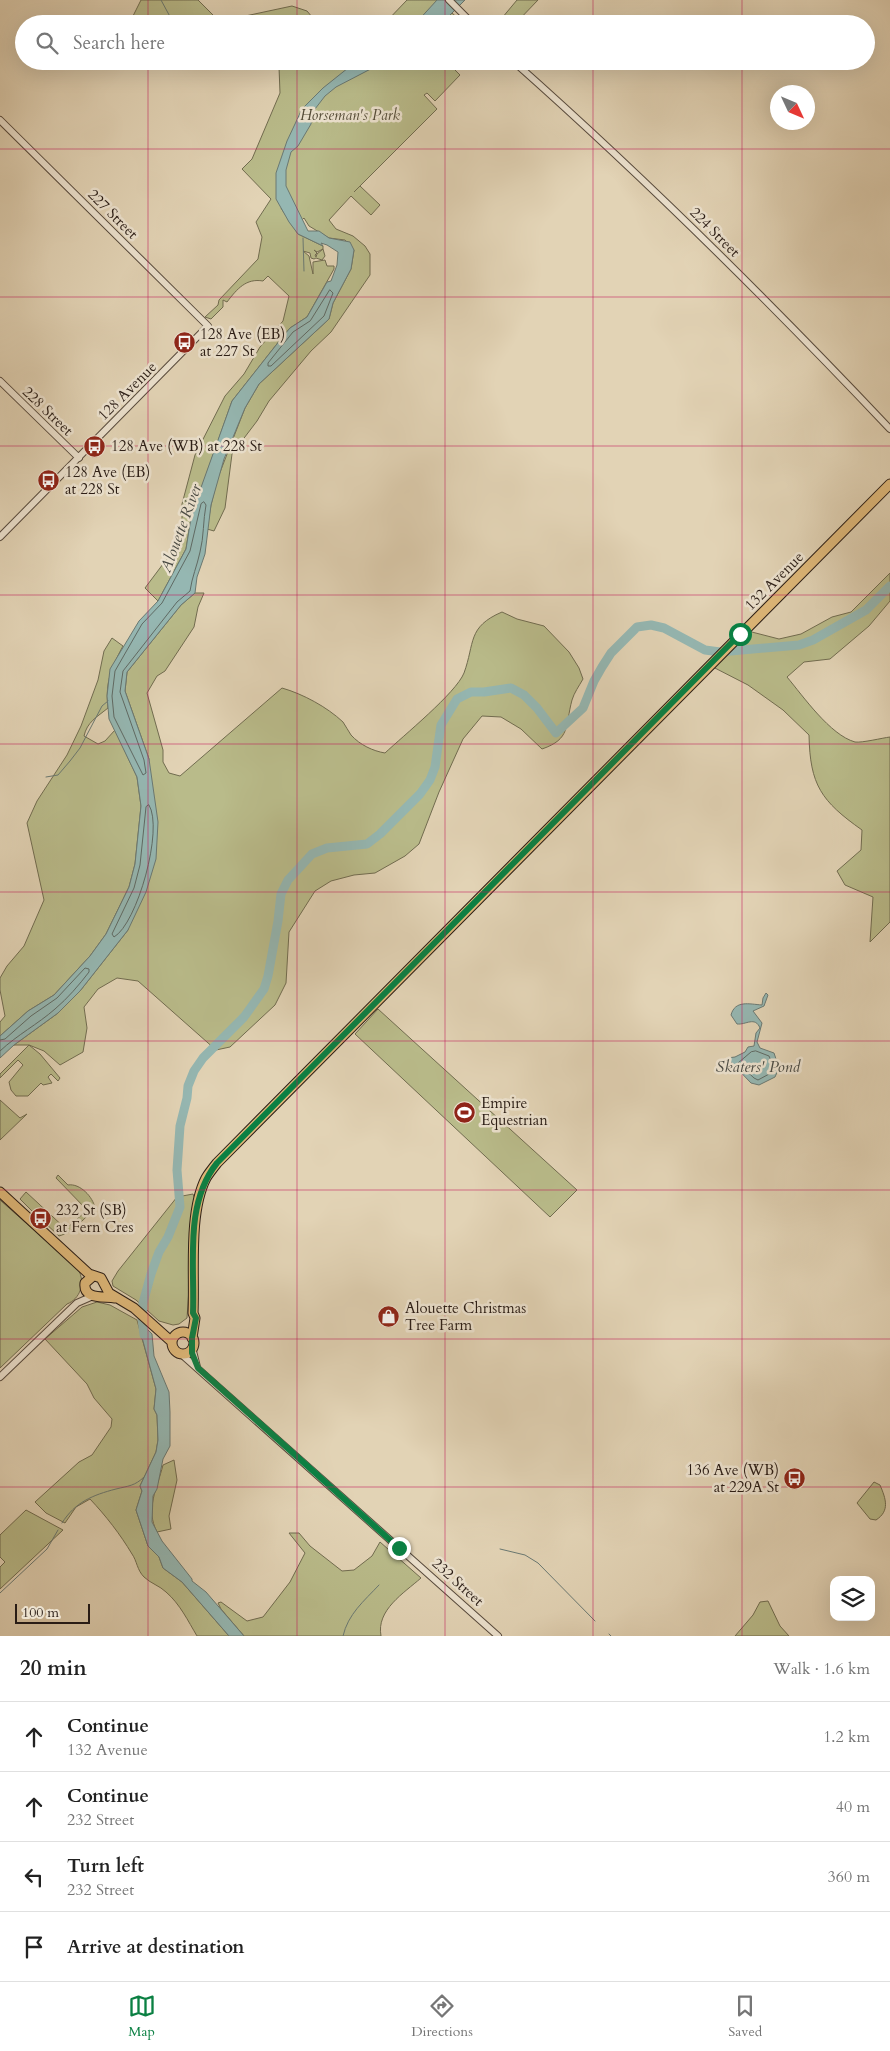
<!DOCTYPE html>
<html lang="en">
<head>
<meta charset="utf-8">
<style>
	:root { --surface:#fff; --page:#f6f6f6; --text:#222; --muted:#767676; --line:#e0e0e0; --accent:#0b8043 }
	body { margin:0; font-family:Cardo,serif; background:var(--page); color:var(--text) }
	.controls { position:absolute; right:15px; bottom:15px; display:grid; overflow:hidden; border-radius:10px; box-shadow:0 5px 20px #0002 }
	.controls button { width:45px; height:45px; display:grid; place-items:center; padding:0; border:0; border-bottom:1px solid var(--line); background:var(--surface); color:var(--text); font:25px sans-serif }
	.compass { position:absolute; left:770px; top:85px; width:45px; height:45px; border-radius:50%; background:var(--surface); box-shadow:0 5px 20px #0002; rotate:134deg }
	.scale { position:absolute; left:15px; bottom:12px; width:75px; box-sizing:border-box; padding-left:5px; border:2px solid #291c15; border-top:0; font-size:14px; line-height:18px; white-space:nowrap; color:#291c15; -webkit-text-stroke:4px #ece2cf; paint-order:stroke }
	.stop { position:absolute; width:15px; height:15px; margin:-11px; border:4px solid #0b8043; border-radius:50%; background:#fff }
	.stop.end { background:#0b8043; border-color:#fff; box-shadow:0 1px 5px #0008 }
	.list { margin:0; padding:0; list-style:none }
	h2 { display:flex; justify-content:space-between; align-items:center; height:65px; margin:0; padding:0 20px; font-size:21px }
	h2 small { font-size:16px; font-weight:400; color:var(--muted) }
	.list li { display:grid; grid-template-columns:32px 1fr auto; gap:15px; align-items:center; box-sizing:border-box; height:70px; padding:0 20px; border-top:1px solid var(--line) }
	.list b { display:block; font-size:19px; white-space:nowrap }
	.list p { margin:0; font-size:16px; white-space:nowrap; color:var(--muted) }
	.list em { font-size:16px; font-style:normal; color:var(--muted) }
	.icon { flex:none; width:28px; height:28px; fill:none; stroke:currentColor; stroke-width:2; stroke-linecap:round; stroke-linejoin:round }
	.map { position:relative; flex:none; width:890px; height:1636px; overflow:hidden }
	.search { position:absolute; background:var(--surface); box-shadow:0 5px 20px #0002; left:15px; right:15px; top:15px; height:55px; display:flex; align-items:center; gap:12px; box-sizing:border-box; padding:0 18px; border-radius:28px; color:var(--muted); font-size:19px }
	.sheet { height:345px; background:var(--surface) }
	nav { display:flex; justify-content:space-around; align-items:center; box-sizing:border-box; height:70px; border-top:1px solid var(--line); background:var(--surface); font-size:14px; color:var(--muted) }
	nav a { display:grid; justify-items:center; gap:2px }
	nav .on { color:var(--accent) }
	.map>svg:first-child { display:block }
	.green { fill:#b9bb8a; stroke:#716c50 }
	.water { fill:#95b7b2; stroke:#6a7973 }
	.lines { fill:none; stroke-linecap:round; stroke-linejoin:round }
	.shore { stroke:#5f6a64; stroke-width:1 }
	.stream { stroke:#6a7973; stroke-width:1 }
	.river { stroke:#95b7b2; stroke-width:9 }
	.minor-casing { stroke:#574a3d; stroke-width:8 }
	.major-casing { stroke:#291c15; stroke-width:11 }
	.minor { stroke:#ece2cf; stroke-width:6 }
	.major { stroke:#e1ba7a; stroke-width:9 }
	.route { stroke:#0b8043; stroke-width:6 }
	.grid { fill:none; stroke:#c2185b; stroke-width:1; stroke-opacity:0.55 }
	.labels { text-anchor:middle; stroke-width:5; stroke-linejoin:round; paint-order:stroke }
	.park-label { font-size:15px; font-style:italic; fill:#544c38; stroke:#ece2cf }
	.street-label { font-size:15px; fill:#291c15; stroke:#ece2cf }
	.poi-label { font-size:15px; fill:#291c15; stroke:#ece2cf; text-anchor:start }
	.water-label { font-size:16px; font-style:italic; fill:#494a44; stroke:#ece2cf }
</style>
</head>
<body>
<div class="map">
<svg width="890" height="1636" viewBox="0 0 890 1636">
	<rect width="100%" height="100%" fill="#e2d3b5"/>
	<filter id="stains"><feTurbulence type="fractalNoise" baseFrequency=".004" numOctaves="4"/><feColorMatrix values="0 0 0 0 .2 0 0 0 0 .09 0 0 0 0 .02 0 0 0 .5 -.17"/></filter>
	<radialGradient id="worn" r=".72"><stop offset=".6" stop-color="#630" stop-opacity="0"/><stop offset="1" stop-color="#630" stop-opacity=".3"/></radialGradient>
	<path class="green" d="M 141,0 L 198,0 L 216,18 L 236,18 L 292,6 L 307,11 L 318,24 L 129,24 Z
		M 407,0 L 438,0 L 464,24 L 384,24 Z
		M 517,0 L 538,0 L 515,24 L 497,24 Z
		M 274,61 L 458,61 L 452,67 L 460,75 L 435,101 L 427,93 L 424,95 L 437,109 L 354,192 L 360,186 L 380,205 L 371,215 L 351,196 L 329,220 L 336,229 L 353,236 L 365,246 L 370,254 L 370,275 L 331,332 L 311,351 L 269,401 L 257,421 L 232,454 L 225,508 L 214,531 L 207,529 L 211,505 L 217,480 L 245,408 L 259,384 L 329,319 L 333,303 L 351,269 L 354,250 L 345,240 L 329,238 L 309,226 L 304,218 L 298,224 L 281,208 L 298,234 L 323,246 L 323,249 L 317,252 L 314,250 L 317,253 L 315,255 L 316,257 L 317,254 L 323,249 L 325,256 L 322,260 L 316,258 L 314,259 L 311,258 L 310,253 L 303,251 L 309,256 L 313,274 L 313,262 L 325,260 L 327,266 L 334,266 L 334,269 L 307,317 L 290,328 L 284,335 L 232,401 L 191,518 L 186,549 L 158,601 L 145,588 L 175,548 L 182,524 L 182,504 L 195,455 L 225,396 L 244,374 L 260,347 L 283,321 L 289,296 L 268,276 L 263,281 C 246,278 237,289 227,302 L 223,300 L 223,307 L 211,319 L 205,317 L 218,305 L 219,300 L 258,259 L 262,237 L 256,222 L 271,199 L 242,169 L 252,159 L 280,93 L 279,67 Z
		M 890,573 L 890,601 L 869,626 L 830,659 L 804,662 L 787,677 C 803,696 830,735 855,742 C 862,743 882,738 890,737 L 890,922 L 870,942 L 873,897 L 845,885 L 837,871 L 861,850 L 862,830 C 821,801 810,785 809,735 L 783,710 L 748,685 L 709,665 L 744,630 L 779,639 L 801,634 L 832,617 L 851,612 Z
		M 195,593 L 204,593 L 198,607 L 194,627 L 165,671 L 157,676 L 147,693 L 163,750 L 163,762 L 169,773 L 180,776 L 282,688 C 303,694 327,707 343,722 C 346,726 348,731 351,735 C 360,745 373,751 385,753 C 403,736 456,693 464,673 C 475,643 467,627 502,612 L 517,619 L 544,626 L 569,652 L 579,668 L 583,679 C 579,686 574,693 572,700 C 565,726 571,739 542,749 L 521,729 L 501,717 L 482,716 L 463,739 L 439,792 L 419,844 L 405,856 L 375,873 L 354,875 L 331,881 L 315,891 L 289,932 L 286,983 L 275,1005 L 230,1047 L 216,1050 L 138,981 L 117,978 L 98,989 L 84,1007 L 87,1028 L 83,1052 L 60,1065 L 44,1051 L 29,1045 L 40,1054 L 60,1078 L 58,1081 L 51,1074 L 48,1077 L 52,1083 L 43,1085 L 41,1083 L 28,1096 L 16,1096 L 11,1090 L 9,1082 L 23,1065 L 18,1060 L 0,1078 L 0,1074 L 29,1045 L 14,1045 L 58,1013 L 80,991 L 128,930 L 149,759 L 125,691 L 127,672 L 181,605 Z
		M 112,638 L 123,646 C 111,668 105,683 108,708 C 97,717 87,722 84,736 L 98,744 L 105,741 L 115,730 L 137,777 L 141,806 L 135,864 L 129,887 L 106,934 L 90,956 L 54,995 L 28,1011 L 0,1036 L 0,1022 L 5,1016 L 0,990 L 0,978 L 7,966 L 24,946 L 44,900 L 27,823 L 37,801 L 67,755 L 81,726 L 98,680 L 104,651 Z
		M 378,1009 L 577,1190 L 550,1217 L 355,1034 Z
		M 0,1100 L 20,1118 L 27,1114 L 0,1140 Z
		M 58,1175 L 68,1185 C 80,1183 93,1197 95,1208 C 86,1217 72,1233 59,1236 L 43,1221 L 44,1220 L 40,1216 L 39,1218 L 20,1199 L 26,1192 L 66,1229 L 87,1210 L 56,1178 Z
		M 193,1194 L 195,1199 L 187,1318 L 179,1324 L 173,1325 L 159,1321 L 136,1300 L 113,1286 L 112,1281 L 118,1271 L 177,1197 Z
		M 0,1200 L 78,1269 C 86,1283 80,1299 67,1304 L 0,1368 Z
		M 97,1302 L 110,1305 L 137,1320 L 156,1389 L 154,1409 L 157,1415 L 158,1440 L 156,1452 L 140,1486 L 142,1491 L 136,1510 L 148,1546 L 159,1557 L 163,1568 L 182,1582 L 229,1636 L 197,1636 C 188,1621 180,1604 166,1592 C 160,1586 150,1583 144,1577 C 137,1570 137,1561 132,1554 C 120,1534 106,1516 90,1499 L 76,1507 L 65,1523 L 46,1513 L 35,1502 L 79,1462 L 92,1455 L 111,1427 L 112,1419 L 94,1398 L 87,1384 L 45,1339 L 82,1307 Z
		M 174,1460 L 177,1480 L 169,1516 L 171,1529 L 157,1532 C 145,1509 157,1489 163,1465 Z
		M 874,1482 L 880,1485 C 886,1499 890,1511 876,1520 L 870,1519 L 857,1503 Z
		M 26,1510 L 63,1530 L 0,1589 L 0,1567 L 5,1562 L 0,1557 L 0,1535 Z
		M 289,1533 L 299,1533 L 310,1546 L 342,1571 L 354,1570 L 372,1556 L 380,1542 L 421,1578 C 404,1593 376,1610 381,1636 L 244,1636 L 221,1609 L 218,1603 L 221,1602 L 247,1621 L 263,1617 L 290,1582 L 305,1553 Z
		M 768,1601 L 780,1626 L 789,1636 L 735,1636 L 753,1615 L 760,1602 Z"/>
	<path class="water" d="M 437,0 L 465,0 L 441,24 L 415,24 Z
		M 362,61 L 386,61 L 336,87 L 325,96 L 315,109 L 312,115 L 311,124 L 298,146 L 291,152 L 286,170 L 286,186 L 308,231 L 319,231 L 329,238 L 350,242 L 354,250 L 351,269 L 333,303 L 329,319 L 259,384 L 245,408 L 224,459 L 211,505 L 205,554 L 197,577 L 195,593 L 181,605 L 127,672 L 125,691 L 149,759 L 158,822 L 156,859 L 146,892 L 128,930 L 80,991 L 58,1013 L 14,1045 L 0,1058 L 0,1036 L 28,1011 L 54,995 L 90,956 L 106,934 L 129,887 L 135,864 L 141,806 L 137,777 L 109,719 L 107,696 L 110,669 L 139,621 L 158,601 L 186,549 L 191,518 L 199,493 L 232,401 L 284,335 L 290,328 L 307,317 L 327,282 L 331,281 L 337,265 L 338,252 L 327,245 L 321,243 L 323,246 L 298,234 L 289,222 L 276,199 L 276,173 L 287,141 L 302,109 L 323,88 L 348,68 Z
		M 766,993 L 768,995 L 764,1006 L 753,1011 L 762,1023 L 757,1042 L 760,1048 L 774,1053 L 779,1068 L 775,1077 L 759,1085 L 751,1083 L 727,1058 L 735,1057 L 745,1052 L 748,1047 L 754,1046 L 756,1033 L 760,1028 C 755,1016 746,1025 737,1024 L 731,1015 C 735,1000 749,1004 762,1005 L 763,998 Z
		M 142,1324 L 152,1334 L 154,1356 L 169,1392 L 170,1412 L 170,1446 L 163,1459 L 157,1489 L 153,1496 L 152,1522 L 162,1541 L 192,1579 L 192,1581 L 206,1592 L 244,1636 L 229,1636 L 182,1582 L 163,1568 L 159,1557 L 148,1546 L 136,1510 L 142,1491 L 140,1486 L 156,1452 L 158,1440 L 157,1415 L 154,1409 L 156,1389 L 140,1330 Z"/>
	<g class="lines">
		<path class="shore" d="M 330,290 L 333,293 L 324,316 L 271,366 L 268,366 L 268,363 L 293,332 L 310,321 Z
			M 204,502 L 206,505 C 203,520 204,537 200,552 C 197,566 192,577 190,591 L 177,602 L 123,671 L 120,692 L 144,760 L 146,773 L 143,775 L 114,717 L 112,696 L 115,671 L 142,624 L 162,603 L 190,551 L 201,504 Z
			M 149,805 C 164,829 137,924 114,937 L 112,934 L 134,888 L 140,865 L 146,807 Z
			M 0,1040 L 5,1039 L 31,1016 L 57,998 L 85,968 L 89,969 L 89,972 C 79,985 68,998 55,1009 C 38,1024 17,1035 0,1051
			M 756,1051 L 769,1056 L 774,1068 L 771,1073 L 758,1080 L 754,1078 L 738,1063 L 751,1052 Z"/>
		<path class="stream" d="M 161,0 L 174,24
			M 284,24 L 290,24
			M 303,238 L 304,271
			M 46,777 L 58,775 L 70,761 L 80,748 L 102,706 L 108,701
			M 62,1523 C 75,1502 93,1495 116,1489 C 128,1486 135,1486 144,1477
			M 500,1549 L 525,1555 L 538,1563 L 595,1621
			M 0,1593 L 47,1549 L 58,1530
			M 609,1634 L 611,1636
			M 343,1636 C 348,1614 364,1601 379,1585"/>
		<path class="river" d="M 144,1335 L 142,1319 L 143,1303 L 151,1274 L 159,1252 L 168,1237 L 180,1207 L 177,1170 L 180,1126 L 187,1098 L 188,1086 L 194,1071 L 203,1058 L 244,1017 L 264,989 L 268,976 L 278,921 L 281,894 L 288,880 L 312,854 L 327,848 L 367,844 L 380,834 L 420,794 L 430,780 L 435,767 L 441,725 L 457,699 L 471,692 L 484,692 L 511,688 L 524,695 L 537,708 L 556,733 L 583,708 L 594,681 L 602,667 L 611,653 L 637,627 L 651,625 L 664,628 L 705,650 L 720,652 L 799,645 L 813,640 L 866,610 L 890,586"/>
		<defs>
			<path id="minor" d="M 449,0 L 473,24
				M 513,61 C 645,178 769,301 890,429
				M 0,120 L 208,326 L 0,537
				M 0,381 L 79,458
				M 192,1347 L 197,1367
				M 180,1353 L 498,1636
				M 0,1377 L 77,1303 L 93,1296"/>
			<path id="major" d="M 0,1192 L 89,1274 L 101,1278 L 109,1293 L 134,1308 L 172,1342
				M 93,1276 L 85,1283 C 83,1300 103,1296 115,1298
				M172 1343a11 11 0 1 1 22 0a11 11 0 1 1-22 0Z
				M 192,1338 L 195,1318 L 193,1313 C 195,1275 188,1213 206,1178 C 209,1173 213,1168 217,1163 L 890,484"/>
		</defs>
		<use href="#minor" class="minor-casing"/>
		<use href="#major" class="major-casing"/>
		<use href="#minor" class="minor"/>
		<use href="#major" class="major"/>
	</g>
	<g class="lines">
		<path class="route" d="M 399,1548 L 198,1368 L 192,1353 L 192,1338 L 196,1318 L 193,1313 C 195,1264 184,1204 217,1163 L 740,634"/>
	</g>
	<path class="grid" d="M 148,0 L 148,24M 297,0 L 297,24M 445,0 L 445,24M 593,0 L 593,24M 742,0 L 742,24M 148,61 L 148,1636M 297,61 L 297,1636M 445,61 L 445,1636M 593,61 L 593,1636M 742,61 L 742,1636M 0,149 L 890,149M 0,297 L 890,297M 0,446 L 890,446M 0,595 L 890,595M 0,744 L 890,744M 0,892 L 890,892M 0,1041 L 890,1041M 0,1190 L 890,1190M 0,1339 L 890,1339M 0,1487 L 890,1487"/>
	<defs>
		<symbol id="bus-disc" viewBox="-11 -11 22 22"><circle r="9.5" fill="#8f2418" stroke="#ece2cf"/><path d="M-5-6H5V4H4V6H2V4H-2V6H-4V4H-5ZM-3.5-4V0h7V-4ZM-3.5 1.2v1.5H-2V1.2ZM2 1.2v1.5H3.5V1.2Z" fill="#fff"/></symbol>
		<symbol id="stadium-disc" viewBox="-11 -11 22 22"><circle r="9.5" fill="#8f2418" stroke="#ece2cf"/><path d="M0-5a6.5 5 0 1 0 0 10a6.5 5 0 1 0 0-10ZM-3.5-1.8h7v3.6h-7Z" fill="#fff"/></symbol>
		<symbol id="shop-disc" viewBox="-11 -11 22 22"><circle r="9.5" fill="#8f2418" stroke="#ece2cf"/><path d="M-5-2.5h2.3a2.7 3.5 0 0 1 5.4 0H5L5.5 6h-11ZM-1.5-2.5h3a1.5 2.3 0 0 0-3 0Z" fill="#fff"/></symbol>
	</defs>
	<g fill-rule="evenodd">
		<use href="#bus-disc" x="172" y="330" width="25" height="25"/>
		<use href="#bus-disc" x="82" y="434" width="25" height="25"/>
		<use href="#bus-disc" x="36" y="468" width="25" height="25"/>
		<use href="#stadium-disc" x="452" y="1100" width="25" height="25"/>
		<use href="#bus-disc" x="28" y="1206" width="25" height="25"/>
		<use href="#shop-disc" x="376" y="1304" width="25" height="25"/>
		<use href="#bus-disc" x="782" y="1466" width="25" height="25"/>
	</g>
	<g class="labels">
		<g class="park-label">
			<text x="350" y="120">Horseman's Park</text>
		</g>
		<g class="street-label">
			<text transform="translate(113 214) rotate(45)" y="5">227 Street</text>
			<text transform="translate(715 232) rotate(45)" y="5">224 Street</text>
			<text transform="translate(127 391) rotate(-45)" y="5">128 Avenue</text>
			<text transform="translate(48 411) rotate(44)" y="5">228 Street</text>
			<text transform="translate(774 581) rotate(-45)" y="5">132 Avenue</text>
			<text transform="translate(458 1582) rotate(42)" y="5">232 Street</text>
		</g>
		<g class="poi-label">
			<text x="200" y="339">128 Ave (EB)<tspan x="200" dy="17">at 227 St</tspan></text>
			<text x="111" y="451">128 Ave (WB) at 228 St</text>
			<text x="65" y="477">128 Ave (EB)<tspan x="65" dy="17">at 228 St</tspan></text>
			<text x="481" y="1108">Empire<tspan x="481" dy="17">Equestrian</tspan></text>
			<text x="56" y="1215">232 St (SB)<tspan x="56" dy="17">at Fern Cres</tspan></text>
			<text x="405" y="1313">Alouette Christmas<tspan x="405" dy="17">Tree Farm</tspan></text>
			<text x="779" y="1475" text-anchor="end">136 Ave (WB)<tspan x="779" dy="17">at 229A St</tspan></text>
		</g>
		<g class="water-label">
			<text transform="translate(180 528) rotate(-70)" y="6">Alouette River</text>
			<text x="758" y="1072">Skaters' Pond</text>
		</g>
	</g>
	<rect width="100%" height="100%" filter="url(#stains)"/>
	<rect width="100%" height="100%" fill="url(#worn)"/>
</svg>
<div class="controls">
<button><svg class="icon" aria-label="layers" viewBox="0 0 24 24"><path d="M12 4l9 5-9 5-9-5zM3 14l9 5 9-5"/></svg></button>
</div>
<svg class="compass" viewBox="-18 -18 36 36"><path d="M0-13l5 13h-10z" fill="#e53935"/><path d="M0 13l5-13h-10z" fill="#767676"/></svg>
<div class="scale">100 m</div>
<div class="stop" style="left:740px;top:634px"></div>
<div class="stop end" style="left:399px;top:1548px"></div>
<div class="search"><svg class="icon" aria-label="search" viewBox="0 0 24 24"><circle cx="10" cy="10" r="6"/><path d="M15 15l6 6"/></svg>Search here</div>
</div>
<section class="sheet">
<h2>20 min<small>Walk · 1.6 km</small></h2>
<ul class="list">
<li><svg class="icon" aria-label="ahead" viewBox="0 0 24 24"><path d="M12 20V5M6 11l6-6 6 6"/></svg><div><b>Continue</b><p>132 Avenue</p></div><em>1.2 km</em></li>
<li><svg class="icon" aria-label="ahead" viewBox="0 0 24 24"><path d="M12 20V5M6 11l6-6 6 6"/></svg><div><b>Continue</b><p>232 Street</p></div><em>40 m</em></li>
<li><svg class="icon" aria-label="left" viewBox="0 0 24 24"><path d="M17 20v-9H6M10 6l-5 5 5 5"/></svg><div><b>Turn left</b><p>232 Street</p></div><em>360 m</em></li>
<li><svg class="icon" aria-label="arrive" viewBox="0 0 24 24"><path d="M6 21V4h12l-3 4 3 4H6"/></svg><div><b>Arrive at destination</b></div></li>
</ul>
</section>
<nav>
<a class="on"><svg class="icon" aria-label="map" viewBox="0 0 24 24"><path d="M3 6l6-2 6 2 6-2v14l-6 2-6-2-6 2zM9 4v14M15 6v14"/></svg>Map</a>
<a><svg class="icon" aria-label="directions" viewBox="0 0 24 24"><path d="M12 3l9 9-9 9-9-9zM9 14v-3h6M13 9l2 2-2 2"/></svg>Directions</a>
<a><svg class="icon" aria-label="saved" viewBox="0 0 24 24"><path d="M7 4h10v16l-5-4-5 4z"/></svg>Saved</a>
</nav>
</body>
</html>
